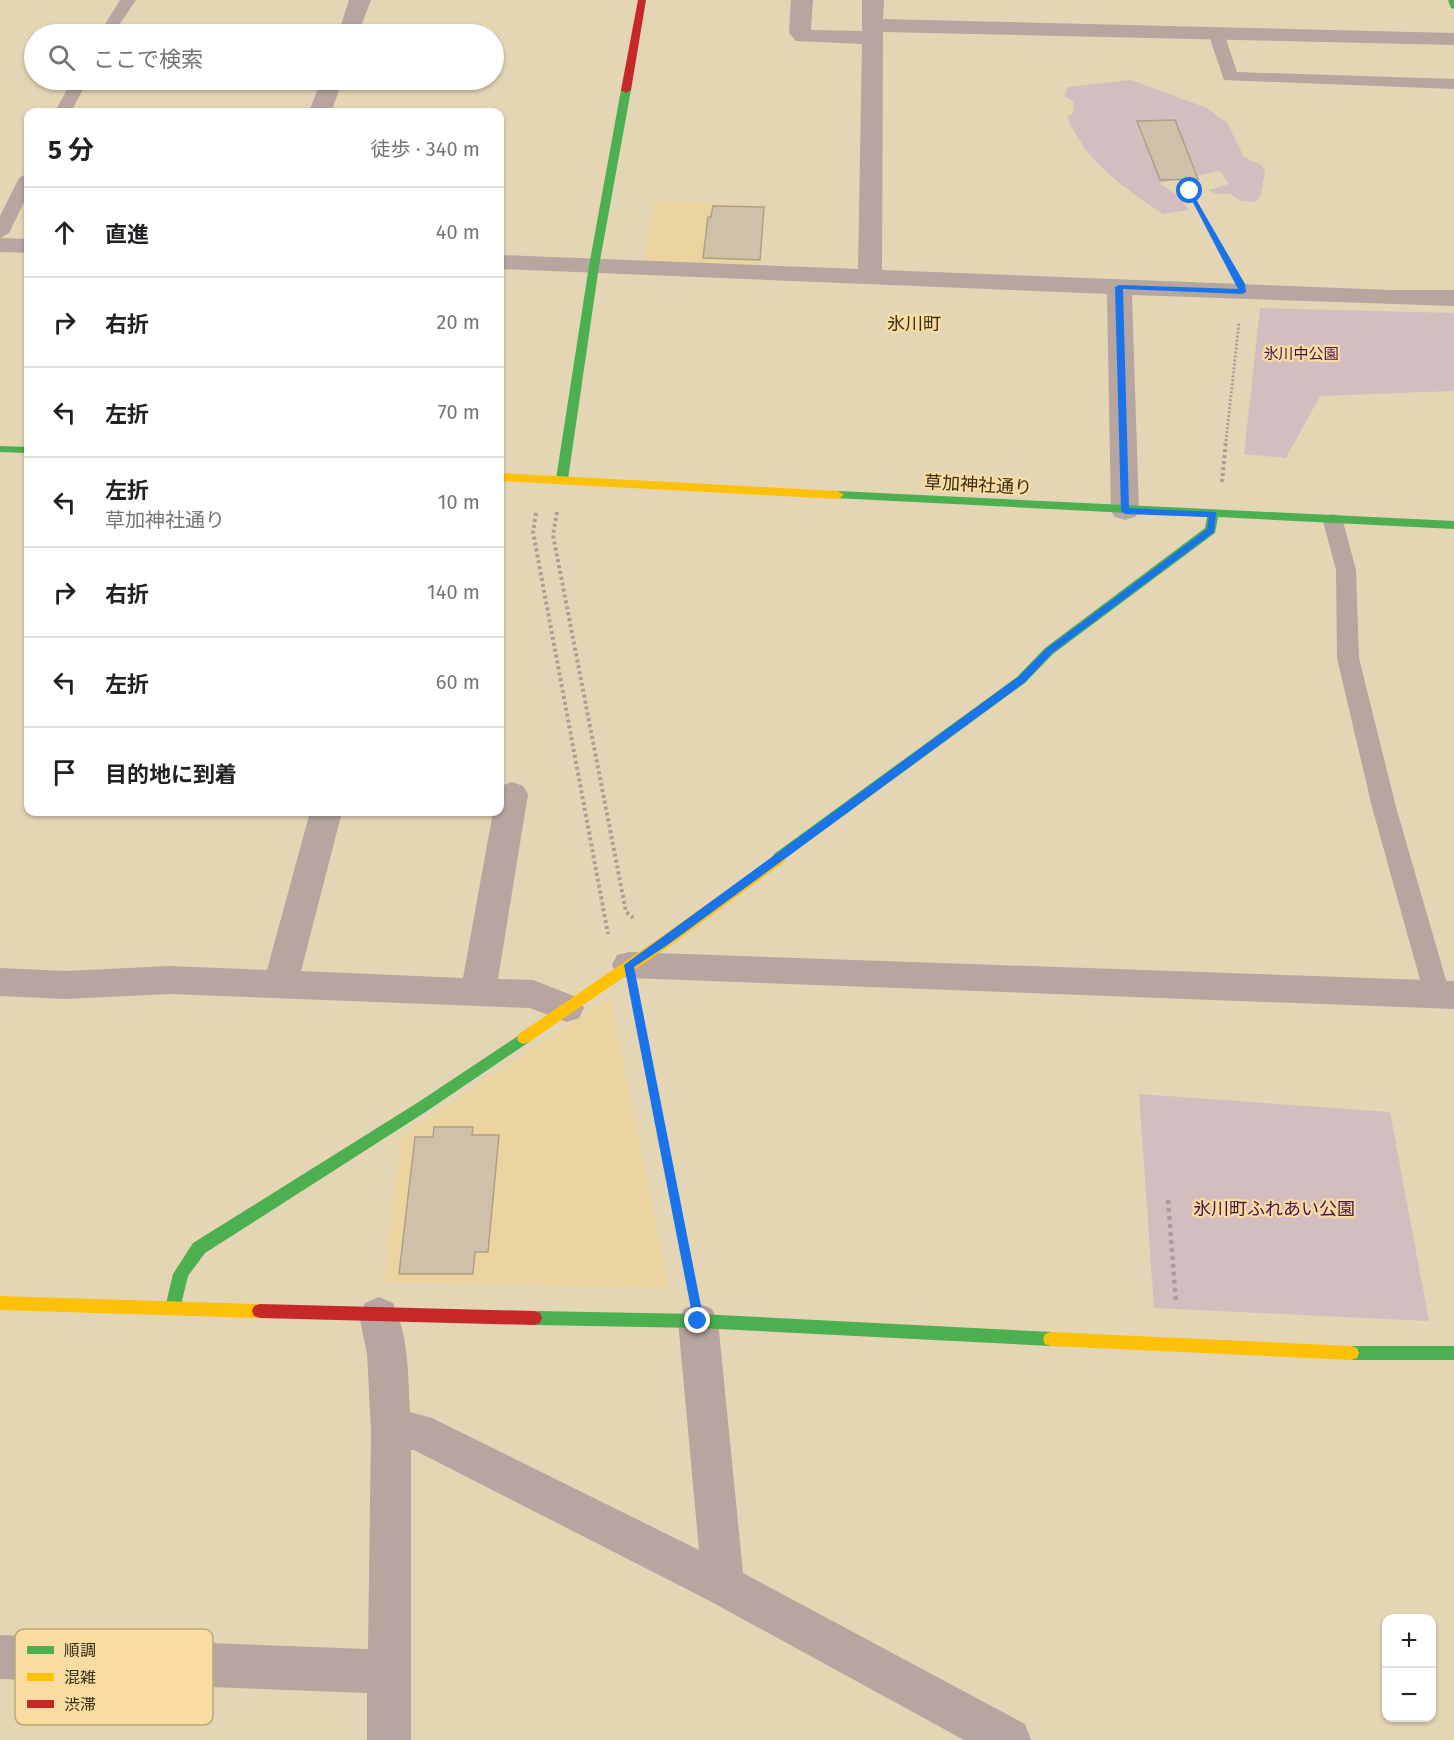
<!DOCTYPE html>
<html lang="ja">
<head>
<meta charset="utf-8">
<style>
	:root { --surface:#fff; --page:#f6f6f6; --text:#202124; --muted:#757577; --line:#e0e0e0 }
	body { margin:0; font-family:"Fira Sans","Noto Sans JP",sans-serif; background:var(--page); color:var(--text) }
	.controls { position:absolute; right:18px; bottom:18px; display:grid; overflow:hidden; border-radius:12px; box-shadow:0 2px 4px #0004 }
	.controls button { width:54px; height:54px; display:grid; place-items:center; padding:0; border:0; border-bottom:2px solid var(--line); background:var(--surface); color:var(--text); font:30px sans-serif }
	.stop { position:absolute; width:18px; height:18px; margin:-14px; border:4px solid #1a73e8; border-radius:50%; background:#fff }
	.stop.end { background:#1a73e8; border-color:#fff; box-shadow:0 2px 6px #0008 }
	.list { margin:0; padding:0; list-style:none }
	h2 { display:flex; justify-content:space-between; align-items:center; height:78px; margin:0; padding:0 24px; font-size:26px }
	h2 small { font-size:20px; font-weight:400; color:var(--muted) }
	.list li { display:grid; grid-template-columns:39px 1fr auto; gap:18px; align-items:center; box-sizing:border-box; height:90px; padding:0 24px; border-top:2px solid var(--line) }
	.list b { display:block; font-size:22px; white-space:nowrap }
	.list p { margin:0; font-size:20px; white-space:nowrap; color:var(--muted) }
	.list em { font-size:20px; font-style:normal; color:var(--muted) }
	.icon { flex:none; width:33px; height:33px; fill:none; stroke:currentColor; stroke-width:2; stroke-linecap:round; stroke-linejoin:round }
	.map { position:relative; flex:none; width:1454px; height:1740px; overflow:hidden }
	.search { position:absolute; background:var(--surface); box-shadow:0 2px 4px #0004; left:24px; top:24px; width:480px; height:66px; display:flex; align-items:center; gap:15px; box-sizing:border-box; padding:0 21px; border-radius:33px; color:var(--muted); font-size:22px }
	.panel { position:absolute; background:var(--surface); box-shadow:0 2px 4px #0004; left:24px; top:108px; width:480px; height:708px; border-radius:12px }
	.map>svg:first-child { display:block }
	.built { fill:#ecd4a1 }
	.green { fill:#d4bdbf }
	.building { fill:#d0c0a9; stroke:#ae9f88; stroke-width:1.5 }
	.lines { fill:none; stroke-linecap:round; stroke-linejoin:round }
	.path-far2 { stroke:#ac9e93; stroke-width:3; stroke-dasharray:2 2; stroke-linecap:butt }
	.path-far1 { stroke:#ac9e93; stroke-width:4; stroke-dasharray:3 3; stroke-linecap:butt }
	.path { stroke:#ac9e93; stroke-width:4.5; stroke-dasharray:4 4; stroke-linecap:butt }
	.lane { fill:#b7a59f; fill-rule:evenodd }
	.street { fill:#b7a59f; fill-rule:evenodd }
	.fast { fill:#4caf50; fill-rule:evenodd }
	.slow { fill:#ffc107; fill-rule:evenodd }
	.jam { fill:#c62828; fill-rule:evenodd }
	.route { fill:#1a73e8 }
	.labels { text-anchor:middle; stroke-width:4.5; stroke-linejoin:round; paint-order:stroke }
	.far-park-label { font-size:15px; fill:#48104b; stroke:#f8dca1 }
	.far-quarter-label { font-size:18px; fill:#372c14; stroke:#f8dca1 }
	.street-label { font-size:18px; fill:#372c14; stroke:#f8dca1 }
	.park-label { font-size:18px; fill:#48104b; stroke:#f8dca1 }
	.key { fill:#f8dca1; stroke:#bea777; stroke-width:1.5 }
	.key-label { font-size:16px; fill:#372c14 }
</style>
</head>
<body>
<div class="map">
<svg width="1454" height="1740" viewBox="0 0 1454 1740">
	<rect width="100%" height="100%" fill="#e4d5b5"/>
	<path class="built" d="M 655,201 L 765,205 L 758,267 L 644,262 Z
		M 610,997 L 669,1288 L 383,1282 L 402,1135 Z"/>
	<path class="green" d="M 1131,80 L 1207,108 L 1227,123 L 1244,157 L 1261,165 L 1265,171 L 1261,194 L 1256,202 L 1241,201 L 1230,194 L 1215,194 L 1208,190 L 1229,184 L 1220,171 L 1159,183 L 1180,197 L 1188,210 L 1163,214 C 1121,185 1088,165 1067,117 L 1074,112 L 1073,101 L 1064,96 L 1068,87 Z
		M 1260,308 L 1454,313 L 1454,391 L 1320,396 L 1286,458 L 1244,454 Z
		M 1139,1094 L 1390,1112 L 1429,1321 L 1154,1308 Z"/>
	<path class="building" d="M 1175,120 L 1198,179 L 1160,180 L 1137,121 Z
		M 713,206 L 764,207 L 760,260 L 703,258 L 708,217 L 711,217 Z
		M 434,1127 L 473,1127 L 472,1135 L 499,1135 L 488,1252 L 475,1252 L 473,1274 L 399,1274 L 415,1137 L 433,1137 Z"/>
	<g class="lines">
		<path class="path-far2" d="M 1190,191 L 1228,259
			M 1226,441 L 1239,322"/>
		<path class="path-far1" d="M 1222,482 L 1226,440
			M 557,512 L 553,535 L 626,912 L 633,918
			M 536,513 L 533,532 L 608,934"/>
		<path class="path" d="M 638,1008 L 690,1278
			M 1168,1200 L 1176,1302"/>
		<path class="lane" d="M 120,0 L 136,0 L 113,34 L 99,34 Z
			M 1216,28 L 1224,33 L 1237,72 L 1454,79 L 1454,89 L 1224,80 L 1208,33 Z
			M 72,80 L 88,80 L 71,112 L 55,112 Z
			M 28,173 L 28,194 L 9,233 L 0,238 L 0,216 L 19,178 Z
			M 1333,514 L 1340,516 L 1343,521 L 1356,570 L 1359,658 L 1396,807 L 1450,994 L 1446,1001 L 1437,1004 L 1428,1001 L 1424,994 L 1372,807 L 1337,658 L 1336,570 L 1323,521 L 1326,516 Z"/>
		<path class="street" d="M 349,0 L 371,0 L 358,34 L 338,34 Z
			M 791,0 L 813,0 L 811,30 L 862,31 L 862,0 L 884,0 L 883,19 L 1454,33 L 1454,45 L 883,32 L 882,270 L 1391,290 L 1454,290 L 1454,306 L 1132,295 L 1139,511 L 1135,517 L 1125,520 L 1115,517 L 1111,511 L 1107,294 L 500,269 L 500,255 L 858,269 L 862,44 L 796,41 L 789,33 Z
			M 321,80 L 343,80 L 331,112 L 309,112 Z
			M 0,238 L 28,239 L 28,253 L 0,252 Z
			M 512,782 L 523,786 L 528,794 L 498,979 L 533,980 L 579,998 L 584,1008 L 579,1018 L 567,1022 L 530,1008 L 169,994 L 66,999 L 0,996 L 0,968 L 66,971 L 169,966 L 267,970 L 310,812 L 342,812 L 301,971 L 463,978 L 493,812 L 500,812 L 501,786 Z
			M 629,952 L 1454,981 L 1454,1009 L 629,978 L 617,975 L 612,965 L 617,955 Z
			M 379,1297 L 393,1303 C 409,1337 408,1375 410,1412 L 432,1418 L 699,1550 L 678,1321 L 684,1309 L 698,1303 L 712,1309 L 718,1321 L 743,1573 L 1025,1724 L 1031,1740 L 964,1740 L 708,1600 L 414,1450 L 411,1450 L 411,1740 L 367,1740 L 367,1693 L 0,1679 L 0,1635 L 368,1649 L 371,1431 L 367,1354 L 359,1315 L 365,1303 Z"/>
		<path class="fast" d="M 1448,0 L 1454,0 L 1454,9 L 1451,8 Z
			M 626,87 L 631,90 L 599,266 L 568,479 L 562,483 L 556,479 L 589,266 L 621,90 Z
			M 0,446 L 28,447 L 28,453 L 0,452 Z
			M 838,491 L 1454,521 L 1454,529 L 1218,517 L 1215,533 L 1053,654 L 1025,683 L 779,863 L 774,862 L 772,858 L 774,854 L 1017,677 L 1045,648 L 1205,528 L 1207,517 L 834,498 L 834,492 Z
			M 524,1032 L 529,1034 L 531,1038 L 529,1042 L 427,1111 L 205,1253 L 188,1276 L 179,1313 L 173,1315 L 167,1313 L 165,1308 L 173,1274 L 193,1243 L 417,1103 Z
			M 534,1311 L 698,1314 L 1051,1332 L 1057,1334 L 1059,1339 L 1057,1344 L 1051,1346 L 698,1328 L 534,1325 L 528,1323 L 526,1318 L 528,1313 Z
			M 1351,1346 L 1454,1346 L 1454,1360 L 1351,1360 L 1345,1358 L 1343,1353 L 1345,1348 Z"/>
		<path class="slow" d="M 500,473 L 838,491 L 844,495 L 838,499 L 500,481 Z
			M 779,853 L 784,854 L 786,858 L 784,862 L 668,947 L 529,1042 L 524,1044 L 519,1042 L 517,1038 L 519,1034 L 658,939 Z
			M 0,1296 L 260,1304 L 266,1306 L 268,1311 L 266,1316 L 260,1318 L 0,1310 Z
			M 1051,1332 L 1351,1346 L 1357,1348 L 1359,1353 L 1357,1358 L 1351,1360 L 1051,1346 L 1045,1344 L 1043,1339 L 1045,1334 Z"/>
		<path class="jam" d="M 638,0 L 646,0 L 631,90 L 626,93 L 621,90 Z
			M 260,1304 L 534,1311 L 540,1313 L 542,1318 L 540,1323 L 534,1325 L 260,1318 L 254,1316 L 252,1311 L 254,1306 Z"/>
	</g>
	<path class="route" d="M 1190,189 L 1245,284 L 1246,292 L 1242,294 L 1123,289 L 1129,508 L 1216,512 L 1214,532 L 1052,653 L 1025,682 L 666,946 L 634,967 L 704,1321 L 698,1326 L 694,1324 L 624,965 L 1018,677 L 1046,649 L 1207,529 L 1209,517 L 1125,514 L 1121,511 L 1115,287 L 1119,285 L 1238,289 L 1187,191 Z"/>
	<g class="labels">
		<g class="far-park-label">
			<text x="1301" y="359">氷川中公園</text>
		</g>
		<g class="far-quarter-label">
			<text x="914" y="330">氷川町</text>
		</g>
		<g class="street-label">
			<text transform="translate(978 485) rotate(3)" y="6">草加神社通り</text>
		</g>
		<g class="park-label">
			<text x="1274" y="1215">氷川町ふれあい公園</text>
		</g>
	</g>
	<rect x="15" y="1629" width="198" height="96" rx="9" class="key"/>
	<rect x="27" y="1646" width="27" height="8" fill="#4caf50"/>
	<rect x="27" y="1673" width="27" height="8" fill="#ffc107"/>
	<rect x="27" y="1700" width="27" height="8" fill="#c62828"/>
	<g class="key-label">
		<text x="64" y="1656">順調</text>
		<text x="64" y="1683">混雑</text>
		<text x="64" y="1710">渋滞</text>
	</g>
</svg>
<div class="controls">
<button>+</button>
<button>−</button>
</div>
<div class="stop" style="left:1190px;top:191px"></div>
<div class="stop end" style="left:698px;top:1321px"></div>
<div class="search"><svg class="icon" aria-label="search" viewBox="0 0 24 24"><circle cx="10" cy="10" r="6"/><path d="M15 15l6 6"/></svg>ここで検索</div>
<section class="panel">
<h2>5 分<small>徒歩 · 340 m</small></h2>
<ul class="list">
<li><svg class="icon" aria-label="ahead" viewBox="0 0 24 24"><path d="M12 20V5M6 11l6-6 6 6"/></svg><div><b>直進</b></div><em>40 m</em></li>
<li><svg class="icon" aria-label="right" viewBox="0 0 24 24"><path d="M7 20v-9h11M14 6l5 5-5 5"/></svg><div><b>右折</b></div><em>20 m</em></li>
<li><svg class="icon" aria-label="left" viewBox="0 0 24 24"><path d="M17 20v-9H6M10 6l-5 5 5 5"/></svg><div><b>左折</b></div><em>70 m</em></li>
<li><svg class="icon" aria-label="left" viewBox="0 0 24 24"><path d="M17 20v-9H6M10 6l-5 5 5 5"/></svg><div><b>左折</b><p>草加神社通り</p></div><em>10 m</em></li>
<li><svg class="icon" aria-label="right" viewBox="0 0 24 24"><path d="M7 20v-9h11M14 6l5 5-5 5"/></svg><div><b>右折</b></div><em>140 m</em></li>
<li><svg class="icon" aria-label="left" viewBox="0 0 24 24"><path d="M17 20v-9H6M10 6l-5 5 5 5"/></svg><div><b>左折</b></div><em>60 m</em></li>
<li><svg class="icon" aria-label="arrive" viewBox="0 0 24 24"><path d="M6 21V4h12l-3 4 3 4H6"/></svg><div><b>目的地に到着</b></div></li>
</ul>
</section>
</div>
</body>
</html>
